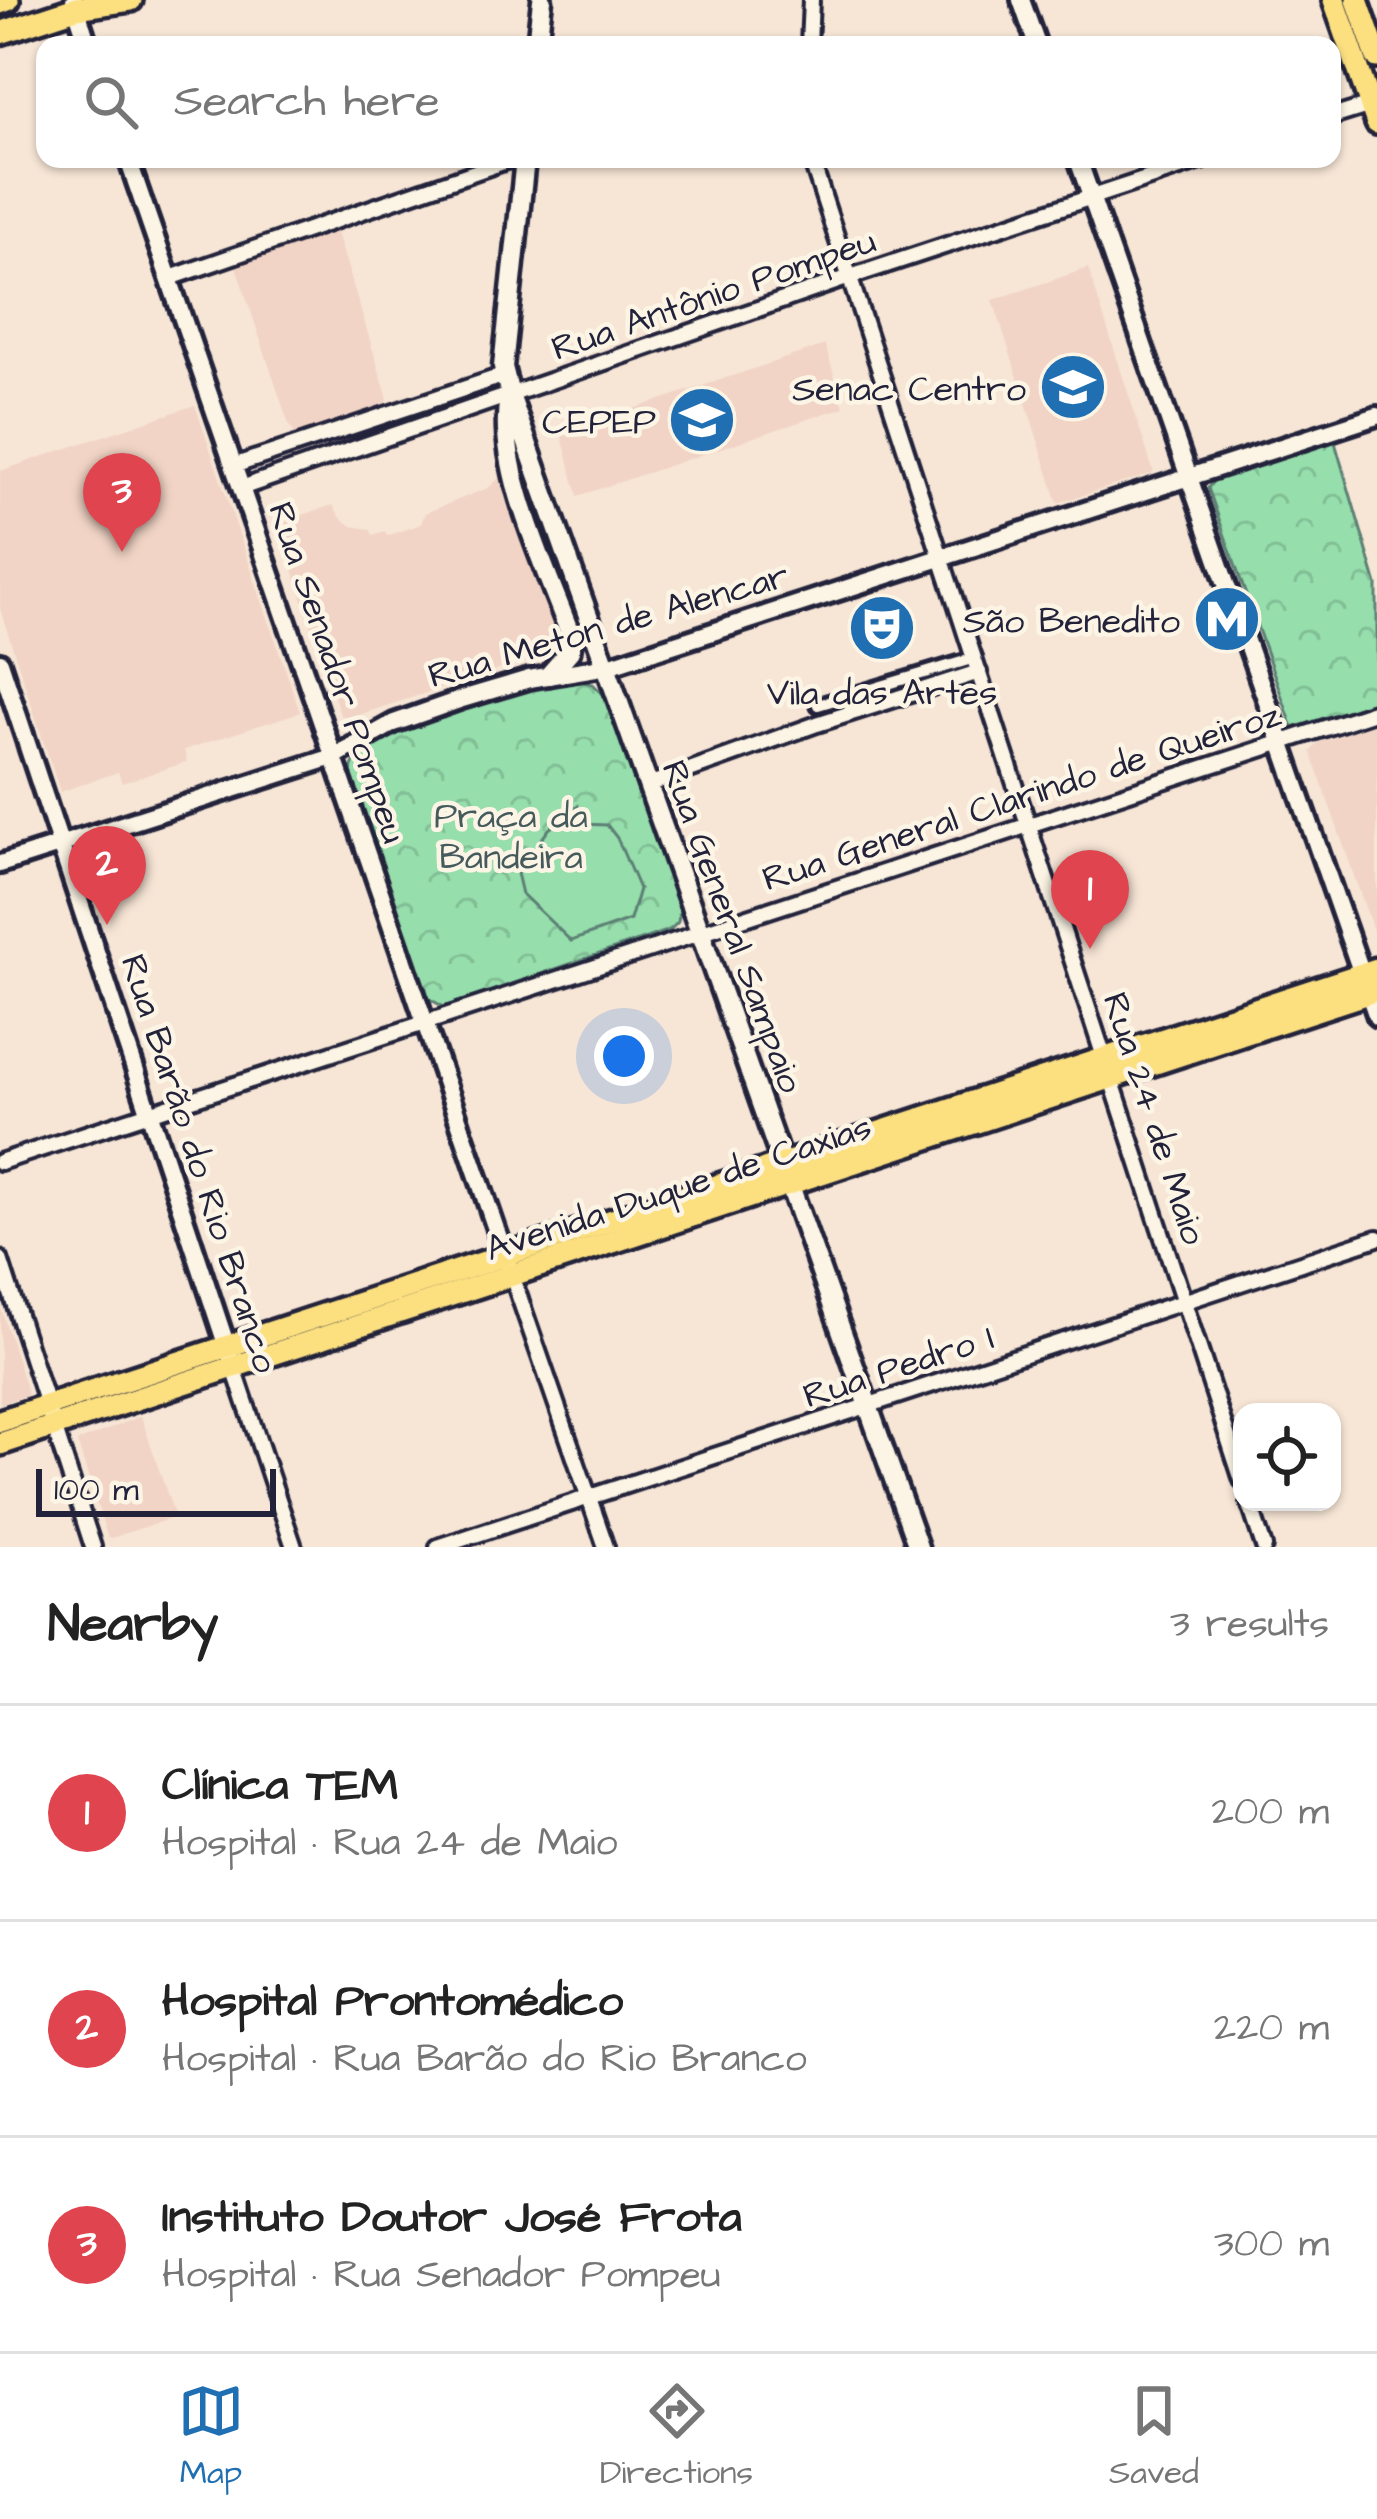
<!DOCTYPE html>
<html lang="en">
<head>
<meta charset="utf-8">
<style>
	:root { --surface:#fff; --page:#f2f2f2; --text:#222; --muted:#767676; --line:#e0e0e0; --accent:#1f6fb2 }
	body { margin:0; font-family:"Architects Daughter",sans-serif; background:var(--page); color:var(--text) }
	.controls { position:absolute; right:36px; bottom:36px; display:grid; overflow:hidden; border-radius:24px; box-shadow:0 3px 9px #0004 }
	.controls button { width:108px; height:108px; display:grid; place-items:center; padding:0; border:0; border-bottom:3px solid var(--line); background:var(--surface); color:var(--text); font:60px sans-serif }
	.scale { position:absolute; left:36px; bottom:30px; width:240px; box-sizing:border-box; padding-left:12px; border:6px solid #22223b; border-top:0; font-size:33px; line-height:42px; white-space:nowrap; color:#22223b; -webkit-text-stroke:9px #fcf5e5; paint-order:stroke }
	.you { position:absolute; left:624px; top:1056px; width:42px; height:42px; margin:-30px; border:9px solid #fff; border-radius:50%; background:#1a73e8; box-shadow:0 0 0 18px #1a73e833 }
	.badge { display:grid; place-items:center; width:78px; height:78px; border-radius:50%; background:var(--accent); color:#fff; font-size:39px; font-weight:700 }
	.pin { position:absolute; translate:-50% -99px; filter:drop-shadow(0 3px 6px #0008) }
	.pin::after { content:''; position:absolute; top:63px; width:42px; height:36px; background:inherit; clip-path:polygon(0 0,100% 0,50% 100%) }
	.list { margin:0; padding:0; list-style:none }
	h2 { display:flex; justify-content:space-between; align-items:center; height:156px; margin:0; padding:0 48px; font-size:51px }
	h2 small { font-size:39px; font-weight:400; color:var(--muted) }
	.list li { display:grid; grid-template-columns:78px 1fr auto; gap:36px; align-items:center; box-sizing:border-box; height:216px; padding:0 48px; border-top:3px solid var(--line) }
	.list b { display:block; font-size:45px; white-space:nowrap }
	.list p { margin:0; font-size:39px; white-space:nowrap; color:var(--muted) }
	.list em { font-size:39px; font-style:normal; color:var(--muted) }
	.icon { flex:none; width:66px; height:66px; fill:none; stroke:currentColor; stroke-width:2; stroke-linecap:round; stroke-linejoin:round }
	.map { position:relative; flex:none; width:1377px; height:1547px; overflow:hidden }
	.search { position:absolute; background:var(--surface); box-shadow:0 3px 9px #0004; left:36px; right:36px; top:36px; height:132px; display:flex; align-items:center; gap:30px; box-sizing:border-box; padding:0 42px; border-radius:24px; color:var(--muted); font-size:45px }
	.sheet { height:804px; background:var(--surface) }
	nav { display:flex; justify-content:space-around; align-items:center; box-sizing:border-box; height:168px; border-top:3px solid var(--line); background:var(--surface); font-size:33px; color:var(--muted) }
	nav a { display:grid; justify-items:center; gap:6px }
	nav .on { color:var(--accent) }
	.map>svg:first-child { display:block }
	.built { fill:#f1d4c5 }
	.forest { fill:url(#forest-crowns); stroke:#5c8074; stroke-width:3 }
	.pitch { fill:#96deac; stroke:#5c8074; stroke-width:3 }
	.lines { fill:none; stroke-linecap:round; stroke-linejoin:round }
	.pedestrian-casing { stroke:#22223b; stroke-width:20 }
	.minor-casing { stroke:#22223b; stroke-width:22 }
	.tertiary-casing { stroke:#22223b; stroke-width:26 }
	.secondary-casing { stroke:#22223b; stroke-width:27 }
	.primary-casing { stroke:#22223b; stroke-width:30 }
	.pedestrian { stroke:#fcf5e5; stroke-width:10 }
	.minor { stroke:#fcf5e5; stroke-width:14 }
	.tertiary { stroke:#fcf5e5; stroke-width:16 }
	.secondary { stroke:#fcf5e5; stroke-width:18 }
	.primary { stroke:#fce080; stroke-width:21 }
	.labels { text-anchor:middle; stroke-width:9; stroke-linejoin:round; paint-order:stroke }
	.street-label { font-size:36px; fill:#22223b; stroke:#fcf5e5 }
	.poi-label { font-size:36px; fill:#22223b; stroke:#fcf5e5; text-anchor:end }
	.park-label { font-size:36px; fill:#455a5d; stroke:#fcf5e5 }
</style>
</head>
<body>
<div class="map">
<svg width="1377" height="1547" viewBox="0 0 1377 1547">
	<defs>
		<pattern id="forest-crowns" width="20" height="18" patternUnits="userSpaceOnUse" patternTransform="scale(3)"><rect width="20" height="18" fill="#96deac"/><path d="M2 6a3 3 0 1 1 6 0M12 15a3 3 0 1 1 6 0" fill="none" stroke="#81be95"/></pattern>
	</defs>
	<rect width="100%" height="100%" fill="#f7e6d6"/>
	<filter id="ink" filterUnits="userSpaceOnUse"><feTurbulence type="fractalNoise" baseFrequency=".00833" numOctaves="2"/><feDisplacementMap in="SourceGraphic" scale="24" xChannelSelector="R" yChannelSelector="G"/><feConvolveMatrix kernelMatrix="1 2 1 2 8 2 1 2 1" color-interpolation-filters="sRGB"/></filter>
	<g filter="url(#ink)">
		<path class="built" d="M 335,226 L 388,399 L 384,405 L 296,435 L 289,425 L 234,261 Z
			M 1088,268 L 1154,473 L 1058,503 L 993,300 Z
			M 825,345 L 844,407 L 578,496 L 561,433 Z
			M 195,405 L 300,712 L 184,750 L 187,762 L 122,783 L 118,772 L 60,792 L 0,609 L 0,471 Z
			M 505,473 L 561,642 L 556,651 L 349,718 L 340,715 L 278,523 L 333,505 L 340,517 L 352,526 L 370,529 L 373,535 L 385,531 L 387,536 L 421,524 L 425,513 L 488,488 Z
			M 1377,723 L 1377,942 L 1311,752 L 1318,743 Z
			M 0,1305 L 28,1395 L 0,1404 Z
			M 141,1416 L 175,1517 L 108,1539 L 77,1442 Z"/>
		<path class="forest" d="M 1334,439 L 1377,585 L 1377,701 L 1293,728 L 1208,488 L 1216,477 Z
			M 575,680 L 593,684 L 606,697 L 680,909 L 678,922 L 670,930 L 444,1007 L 426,997 L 361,812 C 357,799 347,781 352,767 C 364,725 533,688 575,680 Z"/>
		<path class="pitch" d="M 578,806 L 581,824 L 607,825 L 617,838 L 639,889 L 630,920 L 571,941 L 522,894 L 517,873 L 549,829 Z"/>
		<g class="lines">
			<defs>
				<path id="pedestrian" d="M 818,705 L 975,658"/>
				<path id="minor" d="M 809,45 L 811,0
					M 1332,117 L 1377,103
					M 811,159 L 1242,1480
					M 170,278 L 512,159
					M 233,466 L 505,375
					M 241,488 L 850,277 L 1207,159
					M 648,785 L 817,724 L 979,672
					M 0,1162 L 1377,711
					M 0,1259 L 93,1547
					M 512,1276 L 606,1547
					M 234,1368 L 294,1547
					M 1249,1502 L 1264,1547
					M 438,1547 L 1377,1238"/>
				<path id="tertiary" d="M 1021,0 L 1037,45
					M 74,1 L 88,45
					M 128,159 L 508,1264
					M 1078,159 L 1377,1017
					M 0,662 L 230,1356
					M 0,864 L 333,757 L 394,723 L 462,699 L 529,679 L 608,666 L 1377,416"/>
				<path id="secondary" d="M 537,45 L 542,0
					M 525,159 L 503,367 L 510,395 L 918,1547
					M 509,399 C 495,466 549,574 572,639 L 570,651 L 549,675"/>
				<path id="primary" d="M 1334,0 L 1377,123
					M 1357,0 L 1377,57
					M 0,3 L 8,0
					M 0,33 L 76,8 L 131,0
					M 0,1421 L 1377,969
					M 0,1444 L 1377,990"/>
			</defs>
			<use href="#pedestrian" class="pedestrian-casing"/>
			<use href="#minor" class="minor-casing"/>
			<use href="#tertiary" class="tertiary-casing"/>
			<use href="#secondary" class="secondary-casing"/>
			<use href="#primary" class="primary-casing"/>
			<use href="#pedestrian" class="pedestrian"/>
			<use href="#minor" class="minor"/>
			<use href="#tertiary" class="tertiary"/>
			<use href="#secondary" class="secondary"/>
			<use href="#primary" class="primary"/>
		</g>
	</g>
	<defs>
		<symbol id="university-disc" viewBox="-11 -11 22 22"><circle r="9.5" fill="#1f6fb2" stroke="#fcf5e5"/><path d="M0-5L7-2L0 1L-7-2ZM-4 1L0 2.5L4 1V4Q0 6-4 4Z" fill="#fff"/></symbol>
		<symbol id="metro-disc" viewBox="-11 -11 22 22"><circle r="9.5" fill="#1f6fb2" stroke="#fcf5e5"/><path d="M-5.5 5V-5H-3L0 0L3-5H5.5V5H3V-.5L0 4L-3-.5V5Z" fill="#fff"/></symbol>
		<symbol id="theatre-disc" viewBox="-11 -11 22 22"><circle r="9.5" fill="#1f6fb2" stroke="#fcf5e5"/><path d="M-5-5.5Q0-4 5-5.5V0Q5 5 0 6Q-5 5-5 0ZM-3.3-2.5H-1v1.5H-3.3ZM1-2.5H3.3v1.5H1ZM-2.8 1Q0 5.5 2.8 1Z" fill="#fff"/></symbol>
	</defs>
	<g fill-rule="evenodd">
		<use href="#university-disc" x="1035" y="349" width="76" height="76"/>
		<use href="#university-disc" x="664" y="382" width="76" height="76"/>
		<use href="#metro-disc" x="1189" y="581" width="76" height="76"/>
		<use href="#theatre-disc" x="844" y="590" width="76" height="76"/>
	</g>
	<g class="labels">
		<g class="street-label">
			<text transform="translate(713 293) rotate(-19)" y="13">Rua Antônio Pompeu</text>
			<text transform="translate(608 624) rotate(-16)" y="13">Rua Meton de Alencar</text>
			<text transform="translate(339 672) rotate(71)" y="13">Rua Senador Pompeu</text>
			<text transform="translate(1021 795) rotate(-18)" y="13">Rua General Clarindo de Queiroz</text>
			<text transform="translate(734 926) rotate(70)" y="13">Rua General Sampaio</text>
			<text transform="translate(1156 1118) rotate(72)" y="13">Rua 24 de Maio</text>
			<text transform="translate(201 1163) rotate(72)" y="13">Rua Barão do Rio Branco</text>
			<text transform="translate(678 1186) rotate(-18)" y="13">Avenida Duque de Caxias</text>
			<text transform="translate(898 1365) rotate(-18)" y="13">Rua Pedro I</text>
		</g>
		<g class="poi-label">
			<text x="1026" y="400">Senac Centro</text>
			<text x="656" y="433">CEPEP</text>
			<text x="1180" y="632">São Benedito</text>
			<text x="882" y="704" text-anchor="middle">Vila das Artes</text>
		</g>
		<g class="park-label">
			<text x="511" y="827">Praça da<tspan x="511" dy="41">Bandeira</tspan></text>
		</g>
	</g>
</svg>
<div class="controls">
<button><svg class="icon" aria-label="locate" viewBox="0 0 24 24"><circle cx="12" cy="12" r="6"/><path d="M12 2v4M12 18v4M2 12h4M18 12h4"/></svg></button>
</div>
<div class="scale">100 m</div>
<div class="you"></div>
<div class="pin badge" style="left:1090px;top:949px;background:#e0444e">1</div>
<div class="pin badge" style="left:107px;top:925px;background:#e0444e">2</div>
<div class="pin badge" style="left:122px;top:552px;background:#e0444e">3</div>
<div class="search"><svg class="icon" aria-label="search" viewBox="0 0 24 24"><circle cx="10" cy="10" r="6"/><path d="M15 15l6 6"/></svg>Search here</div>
</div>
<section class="sheet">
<h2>Nearby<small>3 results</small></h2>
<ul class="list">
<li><span class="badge" style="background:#e0444e">1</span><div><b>Clínica TEM</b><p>Hospital · Rua 24 de Maio</p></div><em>200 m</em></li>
<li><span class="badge" style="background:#e0444e">2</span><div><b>Hospital Prontomédico</b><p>Hospital · Rua Barão do Rio Branco</p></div><em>220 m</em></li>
<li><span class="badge" style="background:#e0444e">3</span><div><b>Instituto Doutor José Frota</b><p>Hospital · Rua Senador Pompeu</p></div><em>300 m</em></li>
</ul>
</section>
<nav>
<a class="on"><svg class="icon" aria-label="map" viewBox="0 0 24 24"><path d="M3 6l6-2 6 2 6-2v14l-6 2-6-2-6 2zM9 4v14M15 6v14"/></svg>Map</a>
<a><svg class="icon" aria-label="directions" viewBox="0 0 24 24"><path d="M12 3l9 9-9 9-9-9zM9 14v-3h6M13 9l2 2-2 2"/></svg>Directions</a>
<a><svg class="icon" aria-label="saved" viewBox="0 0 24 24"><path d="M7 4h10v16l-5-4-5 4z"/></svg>Saved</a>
</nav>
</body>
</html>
